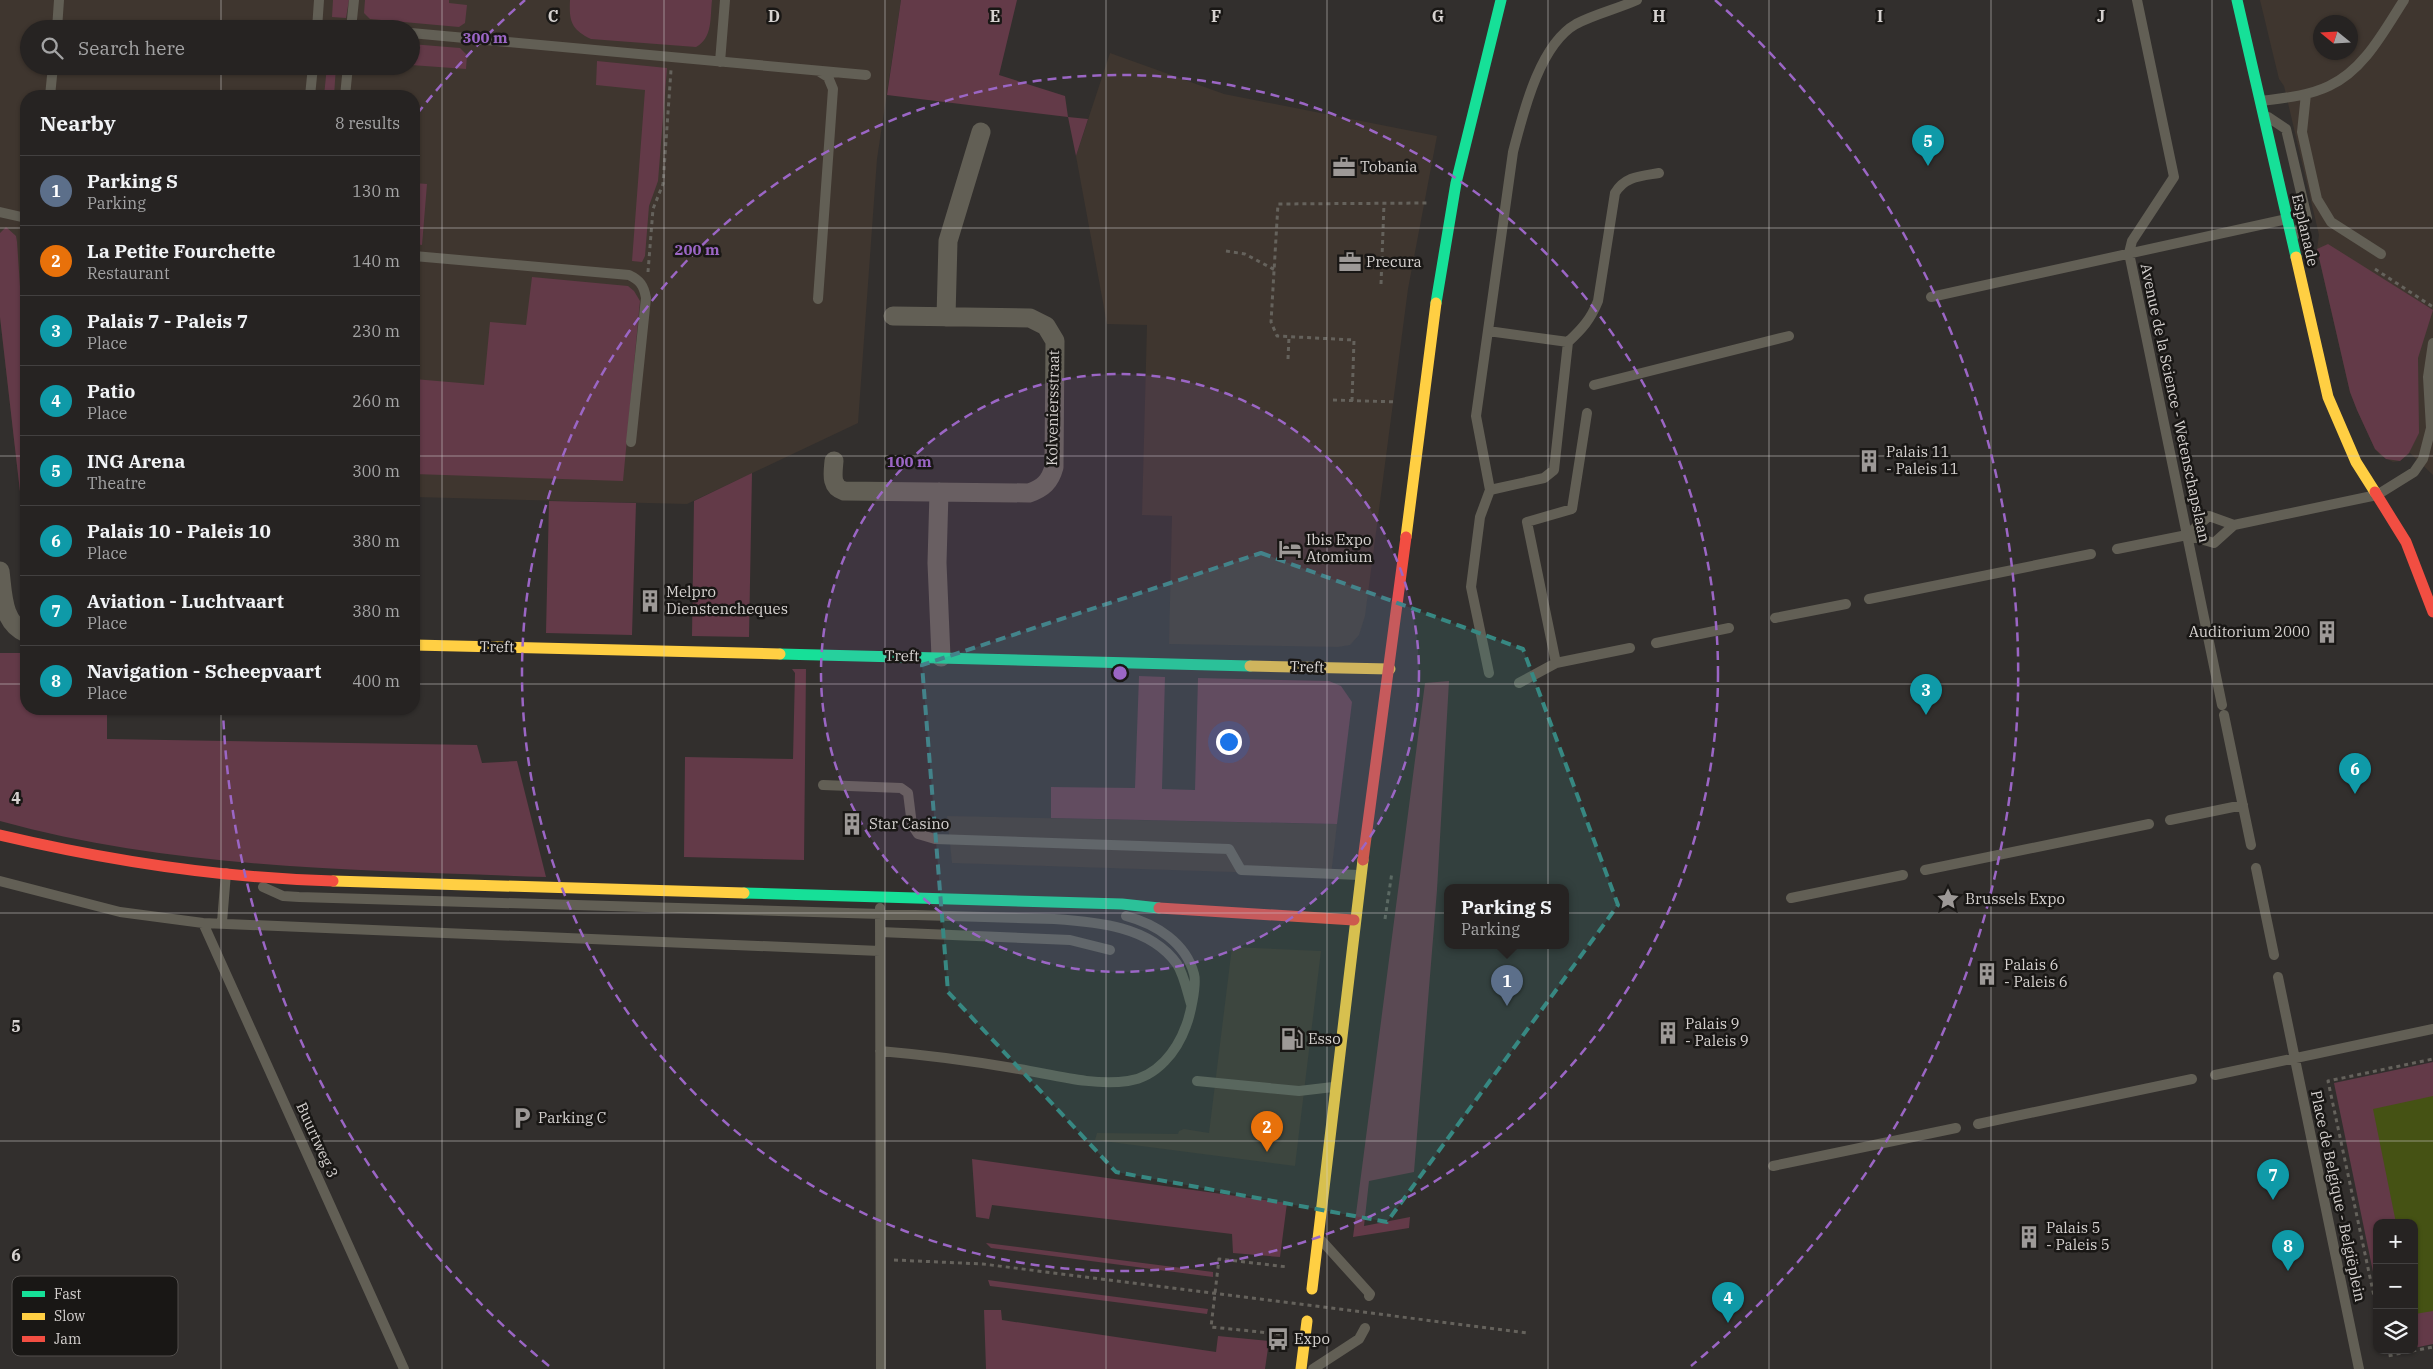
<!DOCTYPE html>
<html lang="en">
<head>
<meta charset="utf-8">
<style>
	:root { --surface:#262322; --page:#322f2f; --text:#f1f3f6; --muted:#a4a4a5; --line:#424040; --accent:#9d9997 }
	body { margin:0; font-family:"IBM Plex Serif",serif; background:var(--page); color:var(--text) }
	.controls { position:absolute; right:15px; bottom:15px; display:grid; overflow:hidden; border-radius:10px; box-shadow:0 1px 4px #0004 }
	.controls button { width:45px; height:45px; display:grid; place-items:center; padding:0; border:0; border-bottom:1px solid var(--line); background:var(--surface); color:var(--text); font:25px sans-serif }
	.compass { position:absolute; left:2313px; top:15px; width:45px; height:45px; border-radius:50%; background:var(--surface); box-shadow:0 1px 4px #0004; rotate:288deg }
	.you { position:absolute; left:1228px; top:741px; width:18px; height:18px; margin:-12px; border:4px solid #fff; border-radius:50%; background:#1a73e8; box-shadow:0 0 0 8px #1a73e833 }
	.badge { display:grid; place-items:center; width:32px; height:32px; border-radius:50%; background:var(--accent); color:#fff; font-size:16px; font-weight:700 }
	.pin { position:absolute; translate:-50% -41px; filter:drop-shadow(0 1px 2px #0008) }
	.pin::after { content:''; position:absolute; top:26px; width:18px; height:15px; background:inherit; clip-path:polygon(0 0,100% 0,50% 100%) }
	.popup { position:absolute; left:1444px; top:884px; width:125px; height:65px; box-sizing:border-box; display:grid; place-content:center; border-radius:10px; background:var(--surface); filter:drop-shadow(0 1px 4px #0005); font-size:16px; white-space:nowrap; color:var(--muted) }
	.popup b { font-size:19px; color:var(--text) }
	.popup::after { content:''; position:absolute; left:50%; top:100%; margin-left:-10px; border:10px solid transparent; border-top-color:var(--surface) }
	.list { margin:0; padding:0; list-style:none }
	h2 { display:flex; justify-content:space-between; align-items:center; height:65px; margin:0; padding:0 20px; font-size:21px }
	h2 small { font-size:16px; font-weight:400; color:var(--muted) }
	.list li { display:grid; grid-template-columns:32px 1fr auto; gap:15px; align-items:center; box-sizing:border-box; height:70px; padding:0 20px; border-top:1px solid var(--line) }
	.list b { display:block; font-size:19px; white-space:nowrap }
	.list p { margin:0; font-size:16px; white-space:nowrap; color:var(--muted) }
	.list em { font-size:16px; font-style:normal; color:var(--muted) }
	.icon { flex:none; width:28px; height:28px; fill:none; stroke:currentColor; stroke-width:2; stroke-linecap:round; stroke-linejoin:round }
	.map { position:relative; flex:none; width:2433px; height:1369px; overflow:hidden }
	.search { position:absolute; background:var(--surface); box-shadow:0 1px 4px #0004; left:20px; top:20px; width:400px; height:55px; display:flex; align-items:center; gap:12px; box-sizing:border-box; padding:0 18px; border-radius:28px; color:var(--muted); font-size:19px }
	.panel { position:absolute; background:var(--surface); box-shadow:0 1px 4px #0004; left:20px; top:90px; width:400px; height:625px; border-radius:20px }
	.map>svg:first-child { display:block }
	.built { fill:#3f362f; fill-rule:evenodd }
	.green { fill:#633a48 }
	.water { fill:#455214 }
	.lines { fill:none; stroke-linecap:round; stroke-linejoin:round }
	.path { stroke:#65625c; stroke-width:3; stroke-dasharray:4 4; stroke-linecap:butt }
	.lane { stroke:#625f55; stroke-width:10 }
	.street { stroke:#625f55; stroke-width:19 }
	.fast { stroke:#16e098; stroke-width:11 }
	.slow { stroke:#ffcf43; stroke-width:11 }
	.jam { stroke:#f24e42; stroke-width:11 }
	.path-bridge { stroke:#65625c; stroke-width:3; stroke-dasharray:4 4; stroke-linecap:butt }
	.marked { fill:#378882; fill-opacity:0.2; stroke:#378882; stroke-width:4; stroke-dasharray:10 6; stroke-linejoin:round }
	.grid { fill:none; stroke:#d6d2d0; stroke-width:1; stroke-opacity:0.55 }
	.ring { fill:none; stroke:#9b66c5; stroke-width:2.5; stroke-dasharray:9 6 }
	.labels { text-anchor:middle; stroke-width:5; stroke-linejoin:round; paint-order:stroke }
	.poi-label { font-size:15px; fill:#d6d2d0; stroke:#191715; text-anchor:start }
	.street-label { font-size:15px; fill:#d6d2d0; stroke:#191715 }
	.key { fill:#191715; stroke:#524f4d; stroke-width:1 }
	.key-label { font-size:14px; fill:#d6d2d0 }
	.grid-label { font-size:16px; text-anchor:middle; font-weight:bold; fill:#d6d2d0; stroke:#191715; stroke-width:5; stroke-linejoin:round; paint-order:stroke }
	.centre { fill:#9b66c5; stroke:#191715; stroke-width:2.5 }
	.ring-label { font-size:15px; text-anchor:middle; font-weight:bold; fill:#9b66c5; stroke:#191715; stroke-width:5; stroke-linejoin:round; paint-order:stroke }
</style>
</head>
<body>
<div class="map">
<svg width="2433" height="1369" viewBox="0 0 2433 1369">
	<rect width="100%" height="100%" fill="#322f2d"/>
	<path class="built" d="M 0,0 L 901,0 L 877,159 L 858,423 L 687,504 L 414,497 L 414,96 L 26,96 L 26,544 L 0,317 ZM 29,29 L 411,29 L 411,66 L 29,66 Z
		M 2260,0 L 2433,0 L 2433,475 L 2410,453 L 2400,461 L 2393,462 L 2380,455 L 2375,449 L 2357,410 L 2350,392 L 2317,249 L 2319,235 L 2284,86 L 2279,79 ZM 2320,22 L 2350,22 L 2350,52 L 2320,52 Z
		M 1110,53 L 1224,94 L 1437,136 L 1408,289 L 1365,616 L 1359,635 L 1350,645 L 1338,647 L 1169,644 L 1172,516 L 1142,515 L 1147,325 L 1107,324 L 1076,156 Z
		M 947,816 L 1337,824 L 1331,875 L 952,863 Z
		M 1232,947 L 1321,951 L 1295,1166 L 1095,1140 L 1097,1133 L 1178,1134 L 1179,1131 L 1184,1129 L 1209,1133 Z"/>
	<path class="green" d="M 333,0 L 349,0 L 346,18 L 332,17 Z
		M 365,0 L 449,0 L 449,3 L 467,5 L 465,23 L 459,27 L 370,19 L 364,13 Z
		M 570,0 L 712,0 C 710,17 713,38 696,47 L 591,39 C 571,29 569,21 570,0 Z
		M 901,0 L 1017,0 L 999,75 L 1065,96 L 1068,117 L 1088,119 L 1076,156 L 1068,117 L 887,95 Z
		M 411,44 L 460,48 L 467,55 L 466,69 L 411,65 Z
		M 597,61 L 667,68 L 658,181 L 649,206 L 645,256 L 642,262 L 632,261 L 645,90 L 596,85 Z
		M 327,66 L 336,66 L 334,96 L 324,96 Z
		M 414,183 L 427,184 L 422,245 L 414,244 Z
		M 6,227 L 16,236 L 17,242 L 26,374 L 26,544 L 0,317 L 0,233 Z
		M 2328,244 L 2433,310 L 2418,358 L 2419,433 L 2409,453 L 2400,461 L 2386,459 L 2375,449 L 2357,410 L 2350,392 L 2317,249 Z
		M 532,277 L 628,286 L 634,291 L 640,301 L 623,481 L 414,474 L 414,379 L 484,385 L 490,322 L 526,325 Z
		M 752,473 L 749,637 L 692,636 L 694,501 Z
		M 549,501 L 636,503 L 632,635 L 546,633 Z
		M 0,653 L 26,653 L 26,709 L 107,709 L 107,739 L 477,745 L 482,763 L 517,761 L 546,877 C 363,870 178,870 0,821 Z
		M 792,669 L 806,669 L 804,860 L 684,857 L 685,757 L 793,759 L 795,673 Z
		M 1139,676 L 1165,677 L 1162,789 L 1195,790 L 1198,678 L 1329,681 L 1341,686 L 1352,702 L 1337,824 L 1051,818 L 1051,787 L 1135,788 Z
		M 1449,681 L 1437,890 L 1414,1172 L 1369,1181 L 1364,1226 L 1410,1217 L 1409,1228 L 1353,1237 L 1425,683 Z
		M 2433,1062 L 2433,1344 L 2414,1348 L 2414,1223 L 2377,1223 L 2377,1291 L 2334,1083 Z
		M 972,1159 L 1287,1203 L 1280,1257 L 1233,1253 L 1232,1234 L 992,1205 L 989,1219 L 976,1217 Z
		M 986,1243 L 1213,1272 L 1213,1277 L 991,1248 Z
		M 988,1280 L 1208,1309 L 1207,1314 L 990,1286 Z
		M 984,1310 L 1001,1310 L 1002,1320 L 1216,1352 L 1218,1336 L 1269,1341 L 1265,1369 L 986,1369 Z"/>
	<path class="water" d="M 2433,1096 L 2433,1311 L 2415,1314 L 2414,1223 L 2396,1223 L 2373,1109 Z"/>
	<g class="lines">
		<path class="path" d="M 1226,251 L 1245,254 L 1275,270
			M 2375,269 L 2433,307
			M 648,272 L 653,209 L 663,184 L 671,70
			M 1381,284 L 1384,204
			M 1288,359 L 1289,337
			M 1333,400 L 1397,402
			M 1352,401 L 1354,340 L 1277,336 L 1271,322 L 1278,204 L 1427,203
			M 1385,919 L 1392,872
			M 894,1260 L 983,1264 L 1244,1297
			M 2377,1310 L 2328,1081 L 2433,1059
			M 1280,1334 L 1211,1327 L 1219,1259 L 1288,1267
			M 2385,1350 L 2387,1356 L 2433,1347"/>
		<path class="lane" d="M 1637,0 C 1617,9 1595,14 1576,24 C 1539,45 1523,114 1513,152 L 1476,416 L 1490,490 L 1544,478 L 1554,470 L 1568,342 C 1582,329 1591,319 1598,301 L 1615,193 C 1625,176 1641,176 1659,173
			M 2137,0 L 2174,177 L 2132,241 L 2129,253 L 2222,705
			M 317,25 L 362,29
			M 57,29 L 59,0
			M 317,29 L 319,0
			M 351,29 L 354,0
			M 411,33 L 866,75
			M 720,62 L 725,0
			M 2306,94 L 2302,132 L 2317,199 L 2331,222 L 2381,254
			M 50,96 L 53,66
			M 310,96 L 313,66
			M 345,96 L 348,66
			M 2261,101 C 2284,98 2308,96 2329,86 C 2364,70 2384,31 2404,0
			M 2268,117 L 2286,129 L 2307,218 L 2294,236
			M 0,212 L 26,218
			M 414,256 L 629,275 C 640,280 644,286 646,298 L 631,442
			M 1931,297 L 2287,219
			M 818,299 L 833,89 L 828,77 L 820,72
			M 1488,331 L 1568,342
			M 1594,385 L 1789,336
			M 1587,413 L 1572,509 L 1527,522 L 1556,663 L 1630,648
			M 2187,535 L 2214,543 L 2234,525 L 2377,495 L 2414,472 L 2423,459 L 2431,428 L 2428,377 L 2433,343
			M 2117,549 L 2187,535 L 2209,516 L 2234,525
			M 1869,599 L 2091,554
			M 1775,618 L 1846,604
			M 1656,643 L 1729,628
			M 1489,673 L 1471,587 L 1480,517 L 1490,490
			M 1519,683 L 1556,663
			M 2224,715 L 2251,845
			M 823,785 L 901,788 L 908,793 L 912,825 L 918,834 L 935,839 L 1229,849 L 1241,870 L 1359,875
			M 2170,820 L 2243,805
			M 2256,868 L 2274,955
			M 1925,870 L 2149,824
			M 0,881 L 120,912 L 203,923 L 880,951
			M 263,887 L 283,896 L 299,897 L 1054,919 C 1097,922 1150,926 1177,964 C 1184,975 1187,991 1191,1004
			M 1791,898 L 1903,875
			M 880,908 L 881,1369
			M 222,922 L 226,873
			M 203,923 L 404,1369
			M 880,932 L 1070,940 L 1110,950
			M 2278,977 L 2359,1369
			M 880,1051 C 927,1055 973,1061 1019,1069 C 1055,1075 1092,1086 1128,1081 C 1157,1077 1177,1051 1186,1026 C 1190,1016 1197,985 1194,974 C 1186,943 1156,924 1126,916
			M 2215,1075 L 2433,1029
			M 1197,1081 L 1299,1091 L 1333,1087
			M 1978,1124 L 2192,1079
			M 1773,1166 L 1956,1128
			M 1322,1241 L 1370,1294 L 1369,1296
			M 1313,1369 L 1359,1339 L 1365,1328"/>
		<path class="street" d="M 946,317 L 948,241 L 981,132
			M 834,461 C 833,473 830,487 844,491 L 1029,493 C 1043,488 1050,482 1054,467 L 1055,341 L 1046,326 L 1030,318 L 893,316
			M 939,492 L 937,563 L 941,657
			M 0,571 C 3,594 2,623 26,633"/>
		<path class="fast" d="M 2237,0 L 2296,257
			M 1436,303 L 1456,183 L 1501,0
			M 780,654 L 1250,666
			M 744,893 L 1122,904 L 1159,908"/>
		<path class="slow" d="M 2296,257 L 2328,397 L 2356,462 L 2375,492
			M 1406,537 L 1436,303
			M 414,645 L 780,654
			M 1250,666 L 1390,669
			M 333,881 L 744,893
			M 1312,1289 L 1363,860
			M 1301,1369 L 1307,1321"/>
		<path class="jam" d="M 2375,492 L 2406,542 L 2433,612
			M 0,835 C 106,860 223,878 333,881
			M 1363,860 L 1406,537
			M 1159,908 L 1354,920"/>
		<path class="path-bridge" d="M 1244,1297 L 1528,1333"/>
	</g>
	<path class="marked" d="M 1261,553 L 1523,649 L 1618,905 L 1387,1222 L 1116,1172 L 948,992 L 922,665 Z"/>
	<path class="grid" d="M 221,0 L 221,29M 442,0 L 442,1369M 664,0 L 664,1369M 885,0 L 885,1369M 1106,0 L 1106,1369M 1327,0 L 1327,1369M 1548,0 L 1548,1369M 1769,0 L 1769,1369M 1991,0 L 1991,1369M 2212,0 L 2212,1369M 221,66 L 221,96M 0,228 L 26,228M 414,228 L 2433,228M 0,456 L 26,456M 414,456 L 2433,456M 0,684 L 26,684M 414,684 L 2433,684M 221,709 L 221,1369M 0,913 L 2433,913M 0,1141 L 2433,1141"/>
	<circle cx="1120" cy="673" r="299" fill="#9b66c5" fill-opacity=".12"/>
	<g class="ring">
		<circle cx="1120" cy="673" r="299"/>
		<circle cx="1120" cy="673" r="598"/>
		<path d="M549 1366A898 898 0 0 1 223 712M417 114A898 898 0 0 1 525 0M1715 0A898 898 0 0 1 1691 1366"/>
	</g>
	<defs>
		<symbol id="office-bare" viewBox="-9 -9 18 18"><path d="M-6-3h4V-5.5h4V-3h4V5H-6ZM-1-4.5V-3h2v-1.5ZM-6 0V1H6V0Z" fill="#9d9997" stroke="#191715" stroke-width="2.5" paint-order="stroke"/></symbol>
		<symbol id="building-bare" viewBox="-9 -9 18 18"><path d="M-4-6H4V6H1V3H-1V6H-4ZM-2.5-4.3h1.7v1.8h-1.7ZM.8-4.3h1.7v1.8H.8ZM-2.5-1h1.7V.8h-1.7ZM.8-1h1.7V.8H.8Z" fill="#9d9997" stroke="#191715" stroke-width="2.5" paint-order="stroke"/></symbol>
		<symbol id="hotel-bare" viewBox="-9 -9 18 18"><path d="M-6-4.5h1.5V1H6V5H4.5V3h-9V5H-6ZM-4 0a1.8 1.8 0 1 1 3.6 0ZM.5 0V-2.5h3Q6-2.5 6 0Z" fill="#9d9997" stroke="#191715" stroke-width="2.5" paint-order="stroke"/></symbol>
		<symbol id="sight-bare" viewBox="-9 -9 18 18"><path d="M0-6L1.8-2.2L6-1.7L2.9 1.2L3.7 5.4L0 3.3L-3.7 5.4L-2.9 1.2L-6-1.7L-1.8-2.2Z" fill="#9d9997" stroke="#191715" stroke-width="2.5" paint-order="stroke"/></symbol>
		<symbol id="fuel-bare" viewBox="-9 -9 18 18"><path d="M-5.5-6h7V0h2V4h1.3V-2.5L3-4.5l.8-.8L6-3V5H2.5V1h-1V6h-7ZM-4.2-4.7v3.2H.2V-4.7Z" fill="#9d9997" stroke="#191715" stroke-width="2.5" paint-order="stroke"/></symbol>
		<symbol id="parking-bare" viewBox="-9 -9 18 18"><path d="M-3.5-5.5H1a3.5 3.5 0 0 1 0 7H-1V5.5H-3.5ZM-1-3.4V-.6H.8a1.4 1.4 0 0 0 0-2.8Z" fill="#9d9997" stroke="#191715" stroke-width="2.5" paint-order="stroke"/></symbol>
		<symbol id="bus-bare" viewBox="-9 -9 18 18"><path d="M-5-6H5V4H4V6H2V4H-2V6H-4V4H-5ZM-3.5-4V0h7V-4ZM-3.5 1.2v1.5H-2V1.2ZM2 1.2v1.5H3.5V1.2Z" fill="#9d9997" stroke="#191715" stroke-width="2.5" paint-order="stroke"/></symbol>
	</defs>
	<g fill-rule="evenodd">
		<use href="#office-bare" x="1328" y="151" width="32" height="32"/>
		<use href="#office-bare" x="1334" y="246" width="32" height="32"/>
		<use href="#building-bare" x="1853" y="445" width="32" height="32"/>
		<use href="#hotel-bare" x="1274" y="533" width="32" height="32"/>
		<use href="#building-bare" x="634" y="585" width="32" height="32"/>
		<use href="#building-bare" x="2311" y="616" width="32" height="32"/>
		<use href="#building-bare" x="836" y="808" width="32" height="32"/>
		<use href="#sight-bare" x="1932" y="883" width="32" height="32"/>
		<use href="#building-bare" x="1971" y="958" width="32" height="32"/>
		<use href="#building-bare" x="1652" y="1017" width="32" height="32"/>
		<use href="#fuel-bare" x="1276" y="1023" width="32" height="32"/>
		<use href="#parking-bare" x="506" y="1102" width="32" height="32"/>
		<use href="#building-bare" x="2013" y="1221" width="32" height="32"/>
		<use href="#bus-bare" x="1262" y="1323" width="32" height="32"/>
	</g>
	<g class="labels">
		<g class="poi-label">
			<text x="1360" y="172">Tobania</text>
			<text x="1366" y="267">Precura</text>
			<text x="1886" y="457">Palais 11<tspan x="1886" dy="17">- Paleis 11</tspan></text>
			<text x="1306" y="545">Ibis Expo<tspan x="1306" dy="17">Atomium</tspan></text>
			<text x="666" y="597">Melpro<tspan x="666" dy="17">Dienstencheques</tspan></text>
			<text x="2310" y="637" text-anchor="end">Auditorium 2000</text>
			<text x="869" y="829">Star Casino</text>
			<text x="1965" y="904">Brussels Expo</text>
			<text x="2004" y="970">Palais 6<tspan x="2004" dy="17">- Paleis 6</tspan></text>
			<text x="1685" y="1029">Palais 9<tspan x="1685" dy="17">- Paleis 9</tspan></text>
			<text x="1308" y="1044">Esso</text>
			<text x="538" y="1123">Parking C</text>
			<text x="2046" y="1233">Palais 5<tspan x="2046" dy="17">- Paleis 5</tspan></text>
			<text x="1294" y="1344">Expo</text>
		</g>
		<g class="street-label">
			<text transform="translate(2305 230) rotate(77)" y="5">Esplanade</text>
			<text transform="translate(2175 403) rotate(78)" y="5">Avenue de la Science - Wetenschapslaan</text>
			<text transform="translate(1053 408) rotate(-89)" y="5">Kolveniersstraat</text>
			<text transform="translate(497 647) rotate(1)" y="5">Treft</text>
			<text transform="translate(902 656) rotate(1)" y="5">Treft</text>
			<text transform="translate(1307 667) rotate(2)" y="5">Treft</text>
			<text transform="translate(317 1140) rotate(66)" y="5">Buurtweg 3</text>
			<text transform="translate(2338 1196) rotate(78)" y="5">Place de Belgique - Belgiëplein</text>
		</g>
	</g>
	<rect x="12" y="1276" width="166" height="80" rx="8" class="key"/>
	<rect x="22" y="1291" width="23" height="6" fill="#16e098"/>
	<rect x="22" y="1313" width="23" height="7" fill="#ffcf43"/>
	<rect x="22" y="1336" width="23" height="6" fill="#f24e42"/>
	<g class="key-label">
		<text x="54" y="1299">Fast</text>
		<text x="54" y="1321">Slow</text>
		<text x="54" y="1344">Jam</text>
	</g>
	<g class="grid-label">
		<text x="553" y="22">C</text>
		<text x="774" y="22">D</text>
		<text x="995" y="22">E</text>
		<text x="1216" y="22">F</text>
		<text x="1438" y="22">G</text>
		<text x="1659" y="22">H</text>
		<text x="1880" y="22">I</text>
		<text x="2101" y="22">J</text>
		<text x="16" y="804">4</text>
		<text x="16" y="1032">5</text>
		<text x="16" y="1261">6</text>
	</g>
	<circle cx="1120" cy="673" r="8" class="centre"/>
	<g class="ring-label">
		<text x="485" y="43">300 m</text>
		<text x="697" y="255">200 m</text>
		<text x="909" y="467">100 m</text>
	</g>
</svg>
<div class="controls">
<button>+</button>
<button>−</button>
<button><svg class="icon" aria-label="layers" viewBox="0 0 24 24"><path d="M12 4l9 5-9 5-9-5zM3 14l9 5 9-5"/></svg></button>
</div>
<svg class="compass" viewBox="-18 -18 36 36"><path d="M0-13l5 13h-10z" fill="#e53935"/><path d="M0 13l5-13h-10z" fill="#a4a4a5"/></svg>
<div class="you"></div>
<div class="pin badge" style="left:1507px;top:1006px;background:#5c6f8a">1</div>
<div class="popup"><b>Parking S</b>Parking</div>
<div class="pin badge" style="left:1267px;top:1152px;background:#e8710a">2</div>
<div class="pin badge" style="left:1926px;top:715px;background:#0f9aa8">3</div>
<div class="pin badge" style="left:1728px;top:1323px;background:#0f9aa8">4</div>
<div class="pin badge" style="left:1928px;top:166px;background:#0f9aa8">5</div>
<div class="pin badge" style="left:2355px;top:794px;background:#0f9aa8">6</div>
<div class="pin badge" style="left:2273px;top:1200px;background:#0f9aa8">7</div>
<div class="pin badge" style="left:2288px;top:1271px;background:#0f9aa8">8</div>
<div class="search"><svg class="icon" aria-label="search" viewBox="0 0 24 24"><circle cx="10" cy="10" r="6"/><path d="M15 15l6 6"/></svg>Search here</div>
<section class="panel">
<h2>Nearby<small>8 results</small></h2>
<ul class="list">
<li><span class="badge" style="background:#5c6f8a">1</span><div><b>Parking S</b><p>Parking</p></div><em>130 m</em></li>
<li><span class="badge" style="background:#e8710a">2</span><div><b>La Petite Fourchette</b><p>Restaurant</p></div><em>140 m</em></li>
<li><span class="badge" style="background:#0f9aa8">3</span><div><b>Palais 7 - Paleis 7</b><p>Place</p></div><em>230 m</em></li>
<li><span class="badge" style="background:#0f9aa8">4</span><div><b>Patio</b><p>Place</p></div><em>260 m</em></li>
<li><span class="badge" style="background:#0f9aa8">5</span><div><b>ING Arena</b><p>Theatre</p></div><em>300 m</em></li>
<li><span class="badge" style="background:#0f9aa8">6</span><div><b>Palais 10 - Paleis 10</b><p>Place</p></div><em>380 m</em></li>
<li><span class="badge" style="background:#0f9aa8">7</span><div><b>Aviation - Luchtvaart</b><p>Place</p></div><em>380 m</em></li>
<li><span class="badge" style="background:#0f9aa8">8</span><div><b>Navigation - Scheepvaart</b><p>Place</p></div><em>400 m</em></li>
</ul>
</section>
</div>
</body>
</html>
